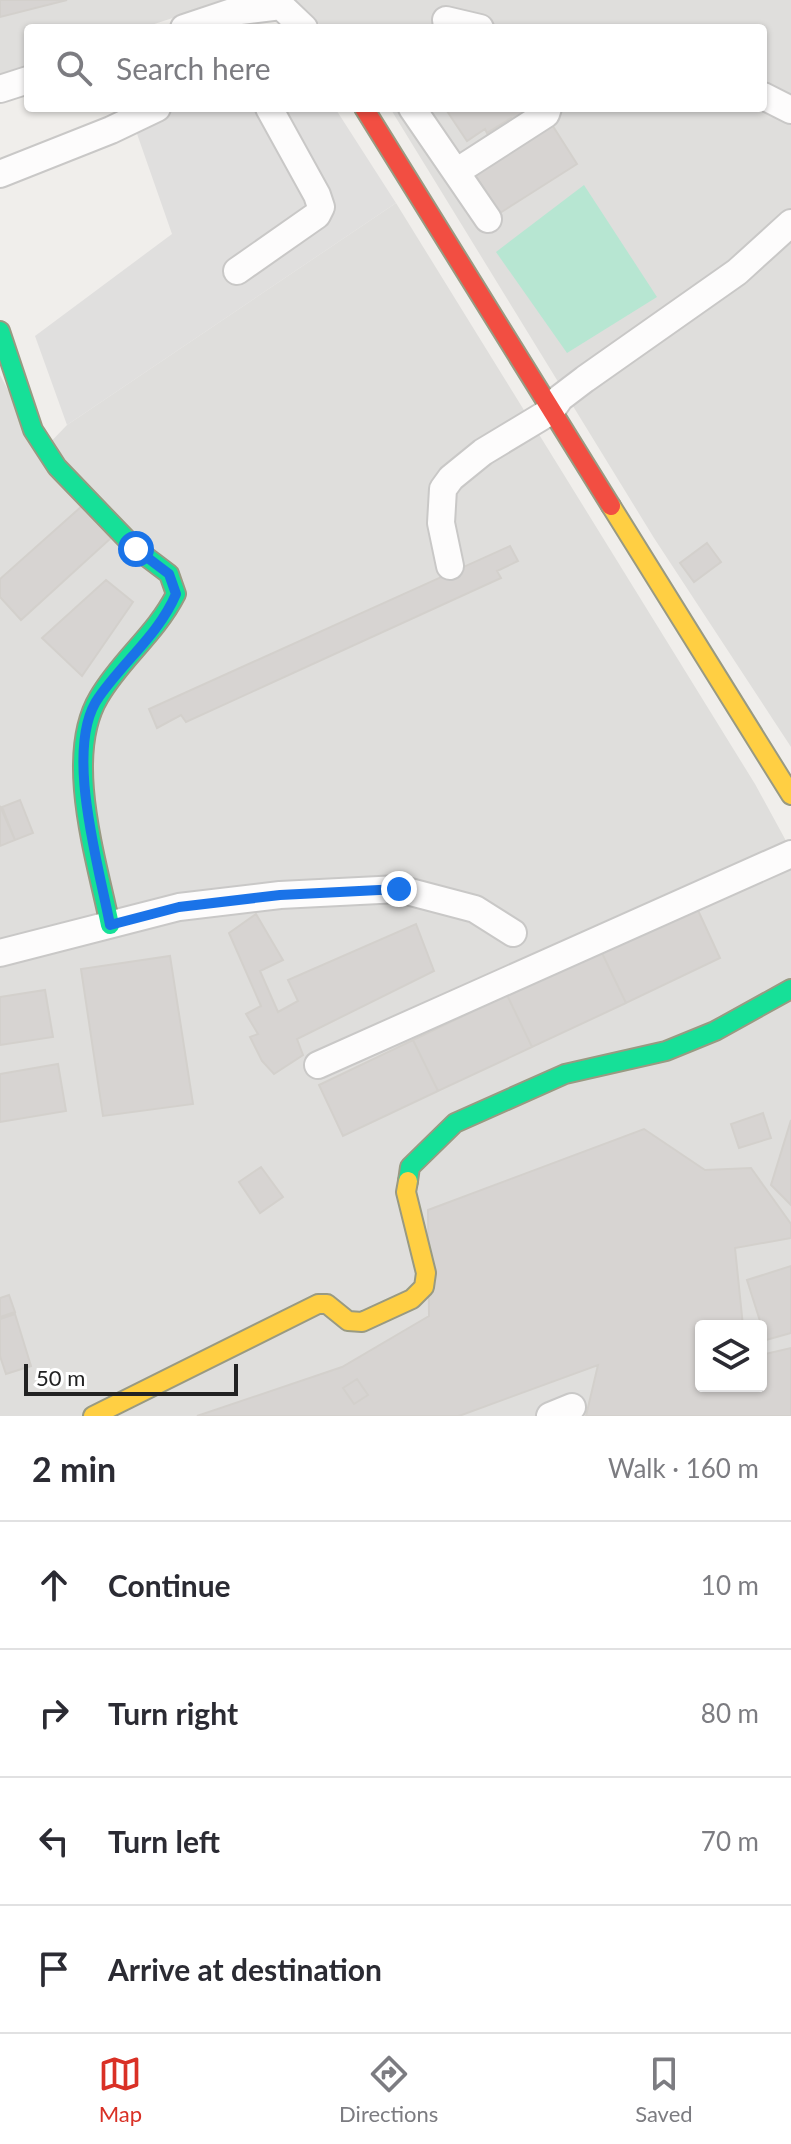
<!DOCTYPE html>
<html lang="en">
<head>
<meta charset="utf-8">
<style>
	:root { --surface:#fff; --page:#f2f2f3; --text:#2b2b33; --muted:#7c7c81; --line:#e1e1e2; --accent:#d93025 }
	body { margin:0; font-family:Lato,sans-serif; background:var(--page); color:var(--text) }
	.controls { position:absolute; right:24px; bottom:24px; display:grid; overflow:hidden; border-radius:8px; box-shadow:0 2px 6px #0004 }
	.controls button { width:72px; height:72px; display:grid; place-items:center; padding:0; border:0; border-bottom:2px solid var(--line); background:var(--surface); color:var(--text); font:40px sans-serif }
	.scale { position:absolute; left:24px; bottom:20px; width:214px; box-sizing:border-box; padding-left:8px; border:4px solid #222; border-top:0; font-size:22px; line-height:28px; white-space:nowrap; color:#222; -webkit-text-stroke:6px #fff; paint-order:stroke }
	.stop { position:absolute; width:24px; height:24px; margin:-18px; border:6px solid #1a73e8; border-radius:50%; background:#fff }
	.stop.end { background:#1a73e8; border-color:#fff; box-shadow:0 2px 8px #0008 }
	.list { margin:0; padding:0; list-style:none }
	h2 { display:flex; justify-content:space-between; align-items:center; height:104px; margin:0; padding:0 32px; font-size:34px }
	h2 small { font-size:26px; font-weight:400; color:var(--muted) }
	.list li { display:grid; grid-template-columns:52px 1fr auto; gap:24px; align-items:center; box-sizing:border-box; height:128px; padding:0 32px; border-top:2px solid var(--line) }
	.list b { display:block; font-size:30px; white-space:nowrap }
	.list em { font-size:26px; font-style:normal; color:var(--muted) }
	.icon { flex:none; width:44px; height:44px; fill:none; stroke:currentColor; stroke-width:2; stroke-linecap:round; stroke-linejoin:round }
	.map { position:relative; flex:none; width:791px; height:1416px; overflow:hidden }
	.search { position:absolute; background:var(--surface); box-shadow:0 2px 6px #0004; left:24px; right:24px; top:24px; height:88px; display:flex; align-items:center; gap:20px; box-sizing:border-box; padding:0 28px; border-radius:8px; color:var(--muted); font-size:30px }
	.sheet { height:616px; background:var(--surface) }
	nav { display:flex; justify-content:space-around; align-items:center; box-sizing:border-box; height:112px; border-top:2px solid var(--line); background:var(--surface); font-size:22px; color:var(--muted) }
	nav a { display:grid; justify-items:center; gap:4px }
	nav .on { color:var(--accent) }
	.map>svg:first-child { display:block }
	.residential { fill:#dfdedc; fill-rule:evenodd }
	.pitch { fill:#b7e6d2 }
	.parking { fill:#e0dfde }
	.building { fill:#d7d4d2; stroke:#d3d0cc; stroke-width:2 }
	.lines { fill:none; stroke-linecap:round; stroke-linejoin:round }
	.street-casing { stroke:#c9c8c7; stroke-width:30 }
	.fast-casing { stroke:#999a82; stroke-width:22 }
	.slow-casing { stroke:#999a82; stroke-width:22 }
	.jam-casing { stroke:#999a82; stroke-width:22 }
	.street { stroke:#fdfcfc; stroke-width:26 }
	.fast { stroke:#16e098; stroke-width:18 }
	.slow { stroke:#ffcf43; stroke-width:18 }
	.jam { stroke:#f24e42; stroke-width:18 }
	.route { stroke:#1a73e8; stroke-width:10 }
</style>
</head>
<body>
<div class="map">
<svg width="791" height="1416" viewBox="0 0 791 1416">
	<rect width="100%" height="100%" fill="#f0eeeb"/>
	<path class="residential" d="M 0,0 L 228,0 L 142,28 L 28,28 L 28,65 L 0,74 Z
		M 291,0 L 791,0 L 791,747 L 654,538 L 390,108 L 763,108 L 763,28 L 324,28 Z
		M 396,203 L 755,784 L 791,850 L 791,1416 L 0,1416 L 0,375 L 41,452 L 67,425 ZM 701,1326 L 761,1326 L 761,1386 L 701,1386 Z"/>
	<path class="pitch" d="M 584,185 L 657,297 L 567,353 L 496,252 Z"/>
	<path class="parking" d="M 128,108 L 335,108 L 396,203 L 67,425 L 35,336 L 172,234 Z"/>
	<path class="building" d="M 0,0 L 67,0 L 0,17 Z
		M 445,108 L 533,108 L 514,122 L 511,118 L 487,133 L 485,129 L 467,141 Z
		M 549,120 L 577,164 L 500,213 L 472,170 Z
		M 82,506 L 111,538 L 21,620 L 0,597 L 0,579 Z
		M 707,543 L 721,562 L 694,582 L 680,563 Z
		M 510,546 L 518,561 L 497,571 L 501,578 L 186,722 L 181,715 L 157,728 L 149,709 Z
		M 106,580 L 133,602 L 82,676 L 42,638 Z
		M 20,800 L 33,833 L 15,840 L 2,807 Z
		M 0,806 L 15,840 L 0,846 Z
		M 696,906 L 720,958 L 626,1003 L 601,951 Z
		M 256,914 L 283,960 L 260,971 L 278,1012 L 298,1001 L 288,980 L 416,924 L 434,971 L 297,1039 L 303,1055 L 274,1074 L 262,1061 L 250,1037 L 258,1034 L 246,1014 L 261,1006 L 229,933 Z
		M 601,951 L 626,1003 L 532,1047 L 507,995 Z
		M 170,956 L 193,1104 L 103,1116 L 81,969 Z
		M 45,990 L 53,1037 L 0,1045 L 0,997 Z
		M 507,995 L 532,1047 L 438,1091 L 413,1040 Z
		M 413,1040 L 438,1091 L 343,1136 L 319,1085 Z
		M 58,1064 L 66,1111 L 0,1122 L 0,1074 Z
		M 763,1113 L 771,1138 L 739,1148 L 731,1124 Z
		M 791,1120 L 791,1205 L 771,1185 Z
		M 644,1129 L 705,1170 L 751,1168 L 791,1224 L 791,1238 L 735,1248 L 743,1326 L 701,1326 L 701,1386 L 761,1386 L 761,1355 L 791,1348 L 791,1416 L 586,1416 L 598,1365 L 459,1416 L 197,1416 L 342,1367 L 429,1316 L 428,1210 Z
		M 261,1167 L 283,1197 L 260,1213 L 239,1182 Z
		M 791,1266 L 791,1333 L 766,1340 L 747,1280 Z
		M 9,1295 L 15,1312 L 0,1317 L 0,1298 Z
		M 15,1314 L 31,1366 L 6,1374 L 0,1356 L 0,1319 Z
		M 357,1379 L 368,1395 L 354,1404 L 343,1388 Z"/>
	<g class="lines">
		<defs>
			<path id="street" d="M 446,20 L 480,28
				M 184,28 L 232,12 L 281,6 L 304,28
				M 0,89 L 28,80
				M 763,96 L 791,110
				M 412,108 L 488,219
				M 456,172 L 546,114 L 548,108
				M 0,174 L 111,130 L 157,108
				M 237,271 L 317,215 L 321,207 L 317,195 L 269,108
				M 450,566 L 441,523 L 443,489 L 451,478 L 483,452 L 551,411 L 560,398 L 585,379 L 737,272 L 791,223
				M 0,953 L 179,907 L 280,895 L 399,889 L 475,909 L 513,933
				M 318,1065 L 791,854
				M 550,1416 L 572,1407"/>
			<path id="fast" d="M 0,331 L 33,430 L 57,467 L 136,549 L 169,574 L 176,594 C 155,635 121,659 99,697 C 63,757 97,861 110,925
				M 408,1181 L 410,1167 L 455,1123 L 565,1074 L 666,1051 L 715,1031 L 791,989"/>
			<path id="slow" d="M 611,506 L 791,795
				M 93,1416 L 318,1304 L 327,1304 L 348,1321 L 362,1322 L 412,1299 L 424,1287 L 426,1273 L 406,1192 L 408,1181"/>
			<path id="jam" d="M 364,108 L 611,506"/>
		</defs>
		<use href="#street" class="street-casing"/>
		<use href="#fast" class="fast-casing"/>
		<use href="#slow" class="slow-casing"/>
		<use href="#jam" class="jam-casing"/>
		<use href="#street" class="street"/>
		<use href="#fast" class="fast"/>
		<use href="#slow" class="slow"/>
		<use href="#jam" class="jam"/>
	</g>
	<g class="lines">
		<path class="route" d="M 136,549 L 169,574 L 176,594 C 159,634 124,661 99,697 C 63,746 99,866 110,925 L 179,907 L 280,895 L 399,889"/>
	</g>
</svg>
<div class="controls">
<button><svg class="icon" aria-label="layers" viewBox="0 0 24 24"><path d="M12 4l9 5-9 5-9-5zM3 14l9 5 9-5"/></svg></button>
</div>
<div class="scale">50 m</div>
<div class="stop" style="left:136px;top:549px"></div>
<div class="stop end" style="left:399px;top:889px"></div>
<div class="search"><svg class="icon" aria-label="search" viewBox="0 0 24 24"><circle cx="10" cy="10" r="6"/><path d="M15 15l6 6"/></svg>Search here</div>
</div>
<section class="sheet">
<h2>2 min<small>Walk · 160 m</small></h2>
<ul class="list">
<li><svg class="icon" aria-label="ahead" viewBox="0 0 24 24"><path d="M12 20V5M6 11l6-6 6 6"/></svg><div><b>Continue</b></div><em>10 m</em></li>
<li><svg class="icon" aria-label="right" viewBox="0 0 24 24"><path d="M7 20v-9h11M14 6l5 5-5 5"/></svg><div><b>Turn right</b></div><em>80 m</em></li>
<li><svg class="icon" aria-label="left" viewBox="0 0 24 24"><path d="M17 20v-9H6M10 6l-5 5 5 5"/></svg><div><b>Turn left</b></div><em>70 m</em></li>
<li><svg class="icon" aria-label="arrive" viewBox="0 0 24 24"><path d="M6 21V4h12l-3 4 3 4H6"/></svg><div><b>Arrive at destination</b></div></li>
</ul>
</section>
<nav>
<a class="on"><svg class="icon" aria-label="map" viewBox="0 0 24 24"><path d="M3 6l6-2 6 2 6-2v14l-6 2-6-2-6 2zM9 4v14M15 6v14"/></svg>Map</a>
<a><svg class="icon" aria-label="directions" viewBox="0 0 24 24"><path d="M12 3l9 9-9 9-9-9zM9 14v-3h6M13 9l2 2-2 2"/></svg>Directions</a>
<a><svg class="icon" aria-label="saved" viewBox="0 0 24 24"><path d="M7 4h10v16l-5-4-5 4z"/></svg>Saved</a>
</nav>
</body>
</html>
